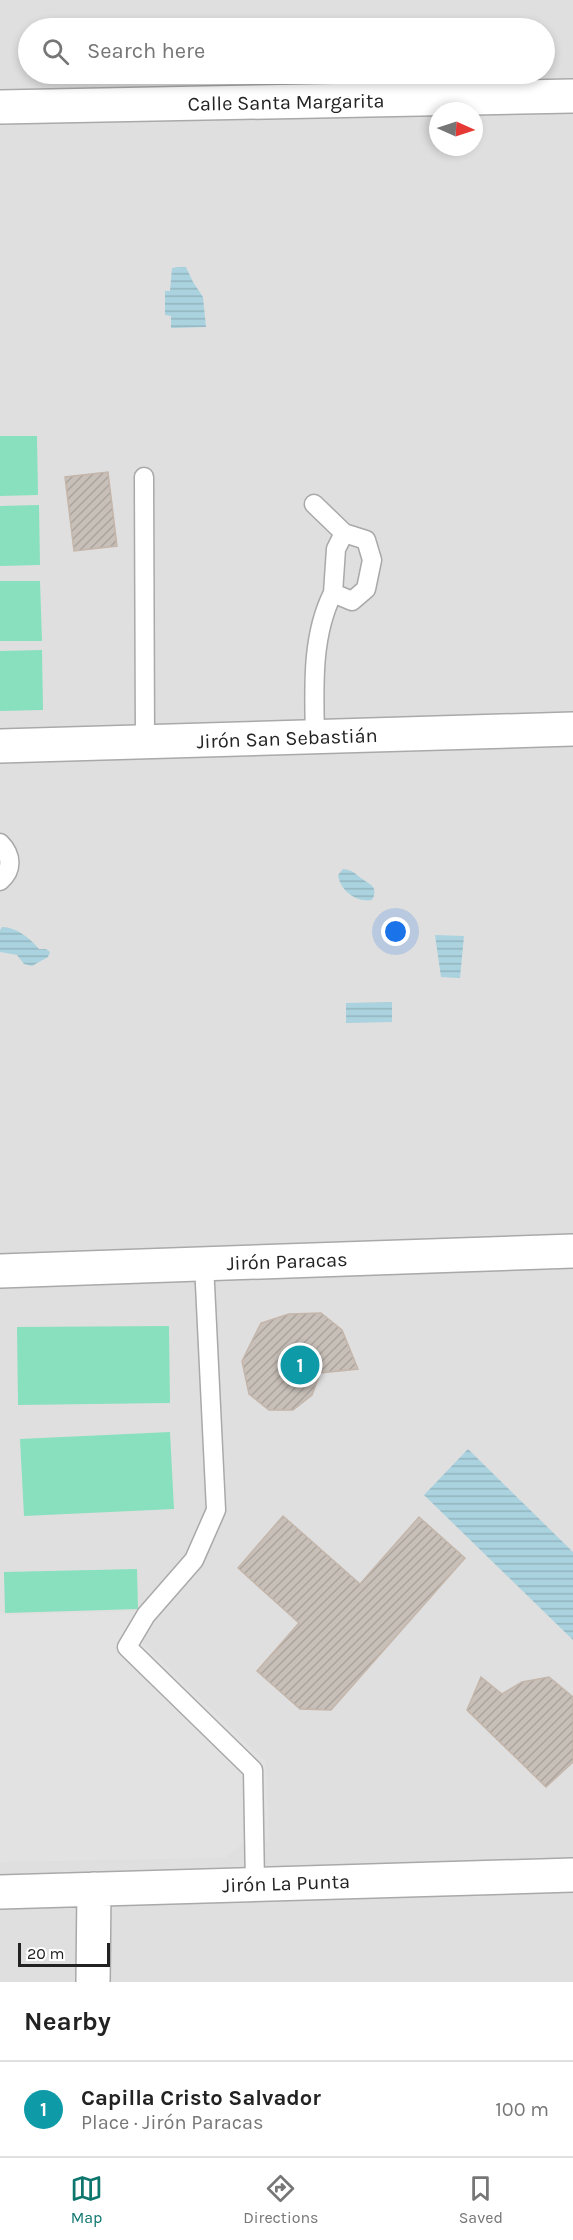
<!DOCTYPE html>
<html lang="en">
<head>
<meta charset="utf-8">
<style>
	:root { --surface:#fff; --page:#f6f6f6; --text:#222; --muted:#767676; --line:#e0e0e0; --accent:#0f766e }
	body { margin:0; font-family:Karla,sans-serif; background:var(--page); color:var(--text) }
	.compass { position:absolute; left:429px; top:102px; width:54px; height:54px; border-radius:50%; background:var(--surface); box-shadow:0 3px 9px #0003; rotate:93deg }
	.scale { position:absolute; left:18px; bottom:15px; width:92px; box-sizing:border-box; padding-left:6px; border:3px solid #222; border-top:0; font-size:16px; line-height:21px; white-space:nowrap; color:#222; -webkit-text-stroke:4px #fff; paint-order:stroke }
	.you { position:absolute; left:396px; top:932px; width:21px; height:21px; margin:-15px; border:4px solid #fff; border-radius:50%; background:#1a73e8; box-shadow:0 0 0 9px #1a73e833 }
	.badge { display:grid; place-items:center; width:39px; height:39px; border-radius:50%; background:var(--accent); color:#fff; font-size:20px; font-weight:700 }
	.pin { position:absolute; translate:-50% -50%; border:3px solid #fff; box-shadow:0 2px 6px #0006 }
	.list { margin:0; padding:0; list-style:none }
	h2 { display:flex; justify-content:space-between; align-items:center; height:78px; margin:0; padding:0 24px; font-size:26px }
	h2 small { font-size:20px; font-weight:400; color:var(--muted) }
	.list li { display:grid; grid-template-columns:39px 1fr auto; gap:18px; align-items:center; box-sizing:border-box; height:96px; padding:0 24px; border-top:2px solid var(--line) }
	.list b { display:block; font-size:22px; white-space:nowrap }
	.list p { margin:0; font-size:20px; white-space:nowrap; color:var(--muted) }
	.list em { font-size:20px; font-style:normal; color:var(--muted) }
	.icon { flex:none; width:33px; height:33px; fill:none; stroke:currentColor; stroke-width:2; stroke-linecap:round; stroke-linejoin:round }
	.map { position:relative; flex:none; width:573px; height:1982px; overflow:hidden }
	.search { position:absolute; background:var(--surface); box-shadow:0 3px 9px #0003; left:18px; right:18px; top:18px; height:66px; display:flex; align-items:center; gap:15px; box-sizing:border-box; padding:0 21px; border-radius:33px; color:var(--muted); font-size:22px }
	.sheet { height:174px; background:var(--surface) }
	nav { display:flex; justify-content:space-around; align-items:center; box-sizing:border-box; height:84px; border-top:2px solid var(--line); background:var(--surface); font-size:16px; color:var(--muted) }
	nav a { display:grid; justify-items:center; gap:3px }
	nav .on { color:var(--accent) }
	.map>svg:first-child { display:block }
	.residential { fill:#e0dfdf; fill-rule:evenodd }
	.pitch { fill:#88e0be }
	.parking { fill:#e2e2e2 }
	.water { fill:url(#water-rules) }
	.building { fill:url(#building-hatch); stroke:#c4b6ab; stroke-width:1.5 }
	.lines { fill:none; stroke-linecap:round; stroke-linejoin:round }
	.lane-casing { stroke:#a9a9a9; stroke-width:21 }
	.street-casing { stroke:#a9a9a9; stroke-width:36 }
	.lane { stroke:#fff; stroke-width:18 }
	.street { stroke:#fff; stroke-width:33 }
	.labels { text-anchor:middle; stroke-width:5; stroke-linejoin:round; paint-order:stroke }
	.street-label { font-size:20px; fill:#222; stroke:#fff }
</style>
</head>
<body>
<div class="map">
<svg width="573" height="1982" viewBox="0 0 573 1982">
	<defs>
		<pattern id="water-rules" width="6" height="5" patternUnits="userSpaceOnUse" patternTransform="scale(1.5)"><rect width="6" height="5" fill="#aad3df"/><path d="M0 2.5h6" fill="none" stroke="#92b5bf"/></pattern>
		<pattern id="building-hatch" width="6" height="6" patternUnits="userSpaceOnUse" patternTransform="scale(1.5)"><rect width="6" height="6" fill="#c7bfb8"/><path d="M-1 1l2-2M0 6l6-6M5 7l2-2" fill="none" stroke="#aba49e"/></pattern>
	</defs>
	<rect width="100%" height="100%" fill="#f2efe9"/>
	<path class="residential" d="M 0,0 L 573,0 L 573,1982 L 0,1982 ZM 28,28 L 544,28 L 544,74 L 28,74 ZM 438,111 L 474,111 L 474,147 L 438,147 Z"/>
	<path class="pitch" d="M 0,436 L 37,436 L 38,495 L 0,496 Z
		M 39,505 L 40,565 L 0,566 L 0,506 Z
		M 0,581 L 40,581 L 42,641 L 0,641 Z
		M 42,650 L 43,710 L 0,711 L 0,651 Z
		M 169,1326 L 170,1403 L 18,1405 L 17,1327 Z
		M 170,1432 L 174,1509 L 24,1516 L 20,1439 Z
		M 137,1569 L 138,1609 L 5,1613 L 4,1572 Z"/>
	<path class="parking" d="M 137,1611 L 140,1641 L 266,1762 L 269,1841 L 243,1843 L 225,1858 L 0,1862 L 0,1615 Z"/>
	<path class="water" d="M 178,267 L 186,267 L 193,282 L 203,297 L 206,327 L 171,328 L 171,316 L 165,315 L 165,291 L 170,291 L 172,268 Z
		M 343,869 C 353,870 354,873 361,878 C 370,885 379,886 372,900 C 356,903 340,890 338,875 Z
		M 2,927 C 16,927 30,938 39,949 L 46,949 L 50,952 L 48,957 L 32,966 L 24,964 L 17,955 L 0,952 L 0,930 Z
		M 435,935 L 464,936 L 460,978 L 441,977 Z
		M 392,1002 L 392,1022 L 346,1023 L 346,1003 Z
		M 468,1449 L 573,1552 L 573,1640 L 424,1495 Z"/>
	<path class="building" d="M 108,472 L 117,546 L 74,551 L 65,477 Z
		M 321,1313 L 342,1330 L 358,1369 L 320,1373 L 312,1395 L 293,1410 L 269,1410 L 249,1394 L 242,1361 L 261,1323 L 289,1314 Z
		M 283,1516 L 360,1584 L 419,1517 L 465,1558 L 331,1710 L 300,1709 L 257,1671 L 299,1623 L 238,1568 Z
		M 481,1677 L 502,1694 L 522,1682 L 549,1677 L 573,1697 L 573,1762 L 546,1787 L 467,1710 Z"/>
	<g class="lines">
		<defs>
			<path id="lane" d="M 144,477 L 145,742
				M 314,504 L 344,533 L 366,540 L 372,560 L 366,589 L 352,601 L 333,593 L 336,549 L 344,533
				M 315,737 C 314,689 311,636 333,593
				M 0,843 C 12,855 13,870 0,881
				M 204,1264 L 216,1510 L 194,1560 L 146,1615 L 127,1647 L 253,1770 L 255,1884"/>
			<path id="street" d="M 0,107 L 573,96
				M 0,746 L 573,729
				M 0,1271 L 573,1251
				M 0,1892 L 573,1875
				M 93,1982 L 94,1889"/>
		</defs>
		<use href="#lane" class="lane-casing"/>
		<use href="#street" class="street-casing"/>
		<use href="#lane" class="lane"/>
		<use href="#street" class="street"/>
	</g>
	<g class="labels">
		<g class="street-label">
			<text transform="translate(286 102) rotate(-1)" y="7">Calle Santa Margarita</text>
			<text transform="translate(287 738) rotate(-2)" y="7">Jirón San Sebastián</text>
			<text transform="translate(287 1261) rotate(-2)" y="7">Jirón Paracas</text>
			<text transform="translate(286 1883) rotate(-2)" y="7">Jirón La Punta</text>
		</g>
	</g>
</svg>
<svg class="compass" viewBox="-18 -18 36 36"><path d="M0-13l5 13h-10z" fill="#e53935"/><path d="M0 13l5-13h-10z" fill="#767676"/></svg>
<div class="scale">20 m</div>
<div class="you"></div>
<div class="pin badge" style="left:300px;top:1365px;background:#0f9aa8">1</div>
<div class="search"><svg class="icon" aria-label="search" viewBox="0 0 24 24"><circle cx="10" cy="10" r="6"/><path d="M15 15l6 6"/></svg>Search here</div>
</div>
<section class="sheet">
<h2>Nearby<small></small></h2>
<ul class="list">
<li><span class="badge" style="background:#0f9aa8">1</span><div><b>Capilla Cristo Salvador</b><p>Place · Jirón Paracas</p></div><em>100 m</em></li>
</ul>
</section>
<nav>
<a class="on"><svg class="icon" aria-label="map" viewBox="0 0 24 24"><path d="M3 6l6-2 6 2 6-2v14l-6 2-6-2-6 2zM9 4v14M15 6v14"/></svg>Map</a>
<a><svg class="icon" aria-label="directions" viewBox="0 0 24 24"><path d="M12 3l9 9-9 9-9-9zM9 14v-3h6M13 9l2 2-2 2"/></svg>Directions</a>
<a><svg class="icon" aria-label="saved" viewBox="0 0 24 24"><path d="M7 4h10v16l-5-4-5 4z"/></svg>Saved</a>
</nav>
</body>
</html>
